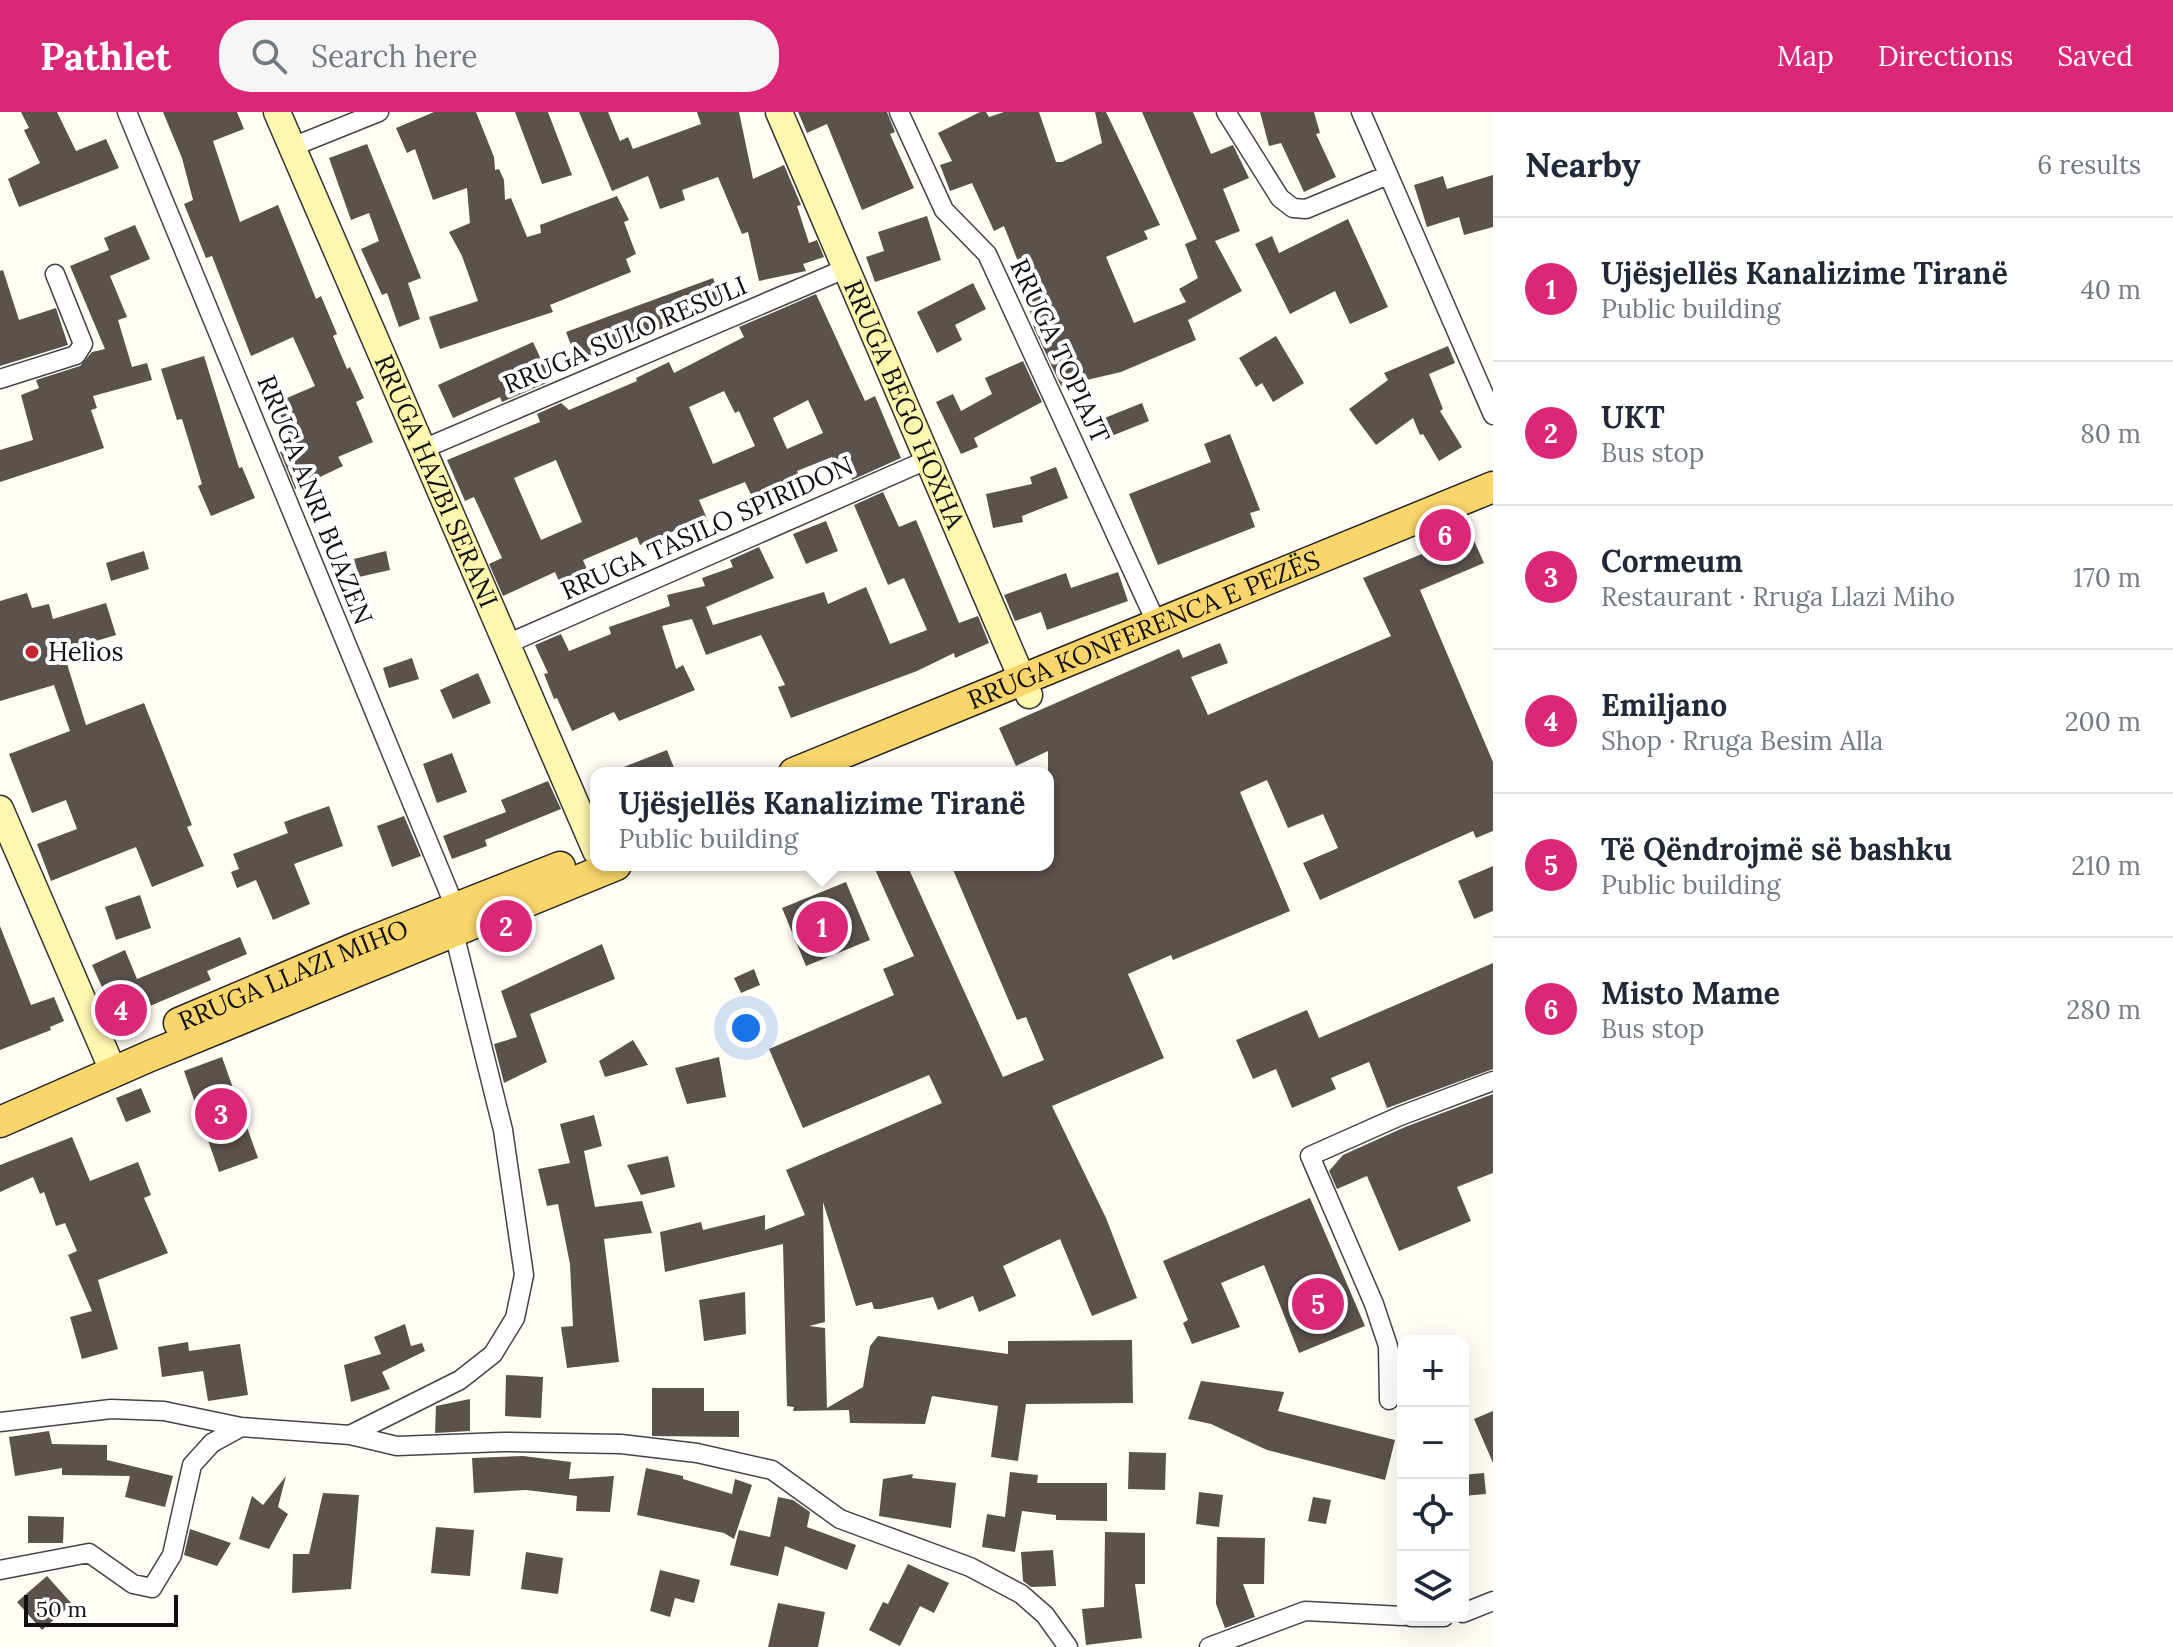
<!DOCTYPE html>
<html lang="en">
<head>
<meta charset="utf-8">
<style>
	:root { --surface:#fff; --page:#f6f6f7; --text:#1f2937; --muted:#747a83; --line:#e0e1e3; --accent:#db2777 }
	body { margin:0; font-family:Lora,serif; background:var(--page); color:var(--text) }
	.controls { position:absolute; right:24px; bottom:24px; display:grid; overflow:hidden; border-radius:16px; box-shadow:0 8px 32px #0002 }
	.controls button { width:72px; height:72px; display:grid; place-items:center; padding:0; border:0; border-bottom:2px solid var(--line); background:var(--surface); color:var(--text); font:40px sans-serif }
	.scale { position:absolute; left:24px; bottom:20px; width:154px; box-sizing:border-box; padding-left:8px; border:4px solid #111; border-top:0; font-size:22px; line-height:28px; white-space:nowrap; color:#111; -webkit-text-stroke:6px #fff; paint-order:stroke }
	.you { position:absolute; left:746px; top:916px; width:28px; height:28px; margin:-20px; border:6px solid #fff; border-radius:50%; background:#1a73e8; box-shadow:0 0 0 12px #1a73e833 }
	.badge { display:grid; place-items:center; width:52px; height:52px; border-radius:50%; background:var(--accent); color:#fff; font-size:26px; font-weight:700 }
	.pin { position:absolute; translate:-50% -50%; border:4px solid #fff; box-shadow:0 2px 8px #0006 }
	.popup { position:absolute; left:590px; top:655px; width:464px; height:104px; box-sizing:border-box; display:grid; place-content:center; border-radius:16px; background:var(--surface); filter:drop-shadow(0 2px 6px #0005); font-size:26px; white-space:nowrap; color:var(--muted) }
	.popup b { font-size:30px; color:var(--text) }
	.popup::after { content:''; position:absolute; left:50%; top:100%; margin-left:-16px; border:16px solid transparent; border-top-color:var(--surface) }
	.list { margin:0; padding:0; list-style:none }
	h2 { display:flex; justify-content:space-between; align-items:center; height:104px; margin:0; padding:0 32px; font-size:34px }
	h2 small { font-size:26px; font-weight:400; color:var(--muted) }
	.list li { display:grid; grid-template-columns:52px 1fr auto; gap:24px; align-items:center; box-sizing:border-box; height:144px; padding:0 32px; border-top:2px solid var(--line) }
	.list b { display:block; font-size:30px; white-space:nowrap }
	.list p { margin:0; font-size:26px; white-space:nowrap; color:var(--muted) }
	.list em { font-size:26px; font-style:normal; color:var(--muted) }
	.icon { flex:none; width:44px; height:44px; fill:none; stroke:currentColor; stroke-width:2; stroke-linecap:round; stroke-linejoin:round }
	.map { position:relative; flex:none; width:1493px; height:1535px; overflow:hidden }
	header { display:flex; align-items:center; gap:48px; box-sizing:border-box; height:112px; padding:0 40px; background:var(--accent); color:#fff }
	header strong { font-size:38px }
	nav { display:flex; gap:44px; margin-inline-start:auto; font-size:28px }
	.search { width:560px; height:72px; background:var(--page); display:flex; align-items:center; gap:20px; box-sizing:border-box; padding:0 28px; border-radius:32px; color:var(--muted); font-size:30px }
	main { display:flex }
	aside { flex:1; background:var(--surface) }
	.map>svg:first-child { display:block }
	.building { fill:#5a524d; fill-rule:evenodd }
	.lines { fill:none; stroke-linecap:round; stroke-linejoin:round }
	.street-casing { stroke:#444; stroke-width:21 }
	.secondary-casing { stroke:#333; stroke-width:29 }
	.primary-casing { stroke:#222; stroke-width:33 }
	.street { stroke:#fff; stroke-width:18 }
	.secondary { stroke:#fff6b0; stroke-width:26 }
	.primary { stroke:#f9d66b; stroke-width:30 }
	.poi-dot { fill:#c4262e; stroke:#fff; stroke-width:3 }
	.labels { text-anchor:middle; stroke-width:8; stroke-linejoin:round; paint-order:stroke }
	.street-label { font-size:26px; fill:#111; stroke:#fff }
	.poi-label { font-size:26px; fill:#111; stroke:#fff; text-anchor:start }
</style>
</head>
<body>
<header>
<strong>Pathlet</strong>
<div class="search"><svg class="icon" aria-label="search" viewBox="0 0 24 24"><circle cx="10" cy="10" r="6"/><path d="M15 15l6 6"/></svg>Search here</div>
<nav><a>Map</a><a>Directions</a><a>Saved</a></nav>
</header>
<main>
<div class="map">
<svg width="1493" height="1535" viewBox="0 0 1493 1535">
	<rect width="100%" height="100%" fill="#fffdf5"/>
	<path class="building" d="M 21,0 L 57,0 L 76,39 L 106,27 L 119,56 L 19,95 L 8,67 L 40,51 L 24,18 L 29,16 Z
		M 163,0 L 237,0 L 244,17 L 213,29 L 240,110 L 278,93 L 316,187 L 321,184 L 337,222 L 333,224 L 347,257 L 350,255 L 364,286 L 356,290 L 373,330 L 338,345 L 343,354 L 295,377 L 280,340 L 294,334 L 275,291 L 315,274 L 293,225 L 251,244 L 212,144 L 206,146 L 184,92 L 193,88 L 182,46 Z
		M 434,0 L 476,0 L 494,45 L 495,58 L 499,57 L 504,68 L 505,88 L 511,86 L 527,125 L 541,121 L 540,113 L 617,84 L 629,108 L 624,110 L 636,142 L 626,147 L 631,160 L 550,193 L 553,200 L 440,237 L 429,205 L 478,189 L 462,144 L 449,120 L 470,111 L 467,76 L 433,88 L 415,37 L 407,41 L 396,16 Z
		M 515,0 L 548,0 L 572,63 L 542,72 Z
		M 579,0 L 608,0 L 620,29 L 628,25 L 633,37 L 701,12 L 697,0 L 739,0 L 753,67 L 784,53 L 801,93 L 797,94 L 809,131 L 817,128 L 824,145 L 803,152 L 806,159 L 759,169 L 748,120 L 742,122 L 718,65 L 682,78 L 685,88 L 660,97 L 648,64 L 612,79 Z
		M 798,0 L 887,0 L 895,20 L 890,22 L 914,76 L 862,98 L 827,12 L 807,21 Z
		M 980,0 L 986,0 L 989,5 L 1004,0 L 1039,0 L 1056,50 L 1062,50 L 1102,31 L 1095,0 L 1106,0 L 1160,113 L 1144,119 L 1148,127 L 1106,145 L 1134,211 L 1186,190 L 1179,177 L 1198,166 L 1185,132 L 1197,127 L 1142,0 L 1193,0 L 1211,42 L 1233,33 L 1249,66 L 1223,77 L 1240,119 L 1215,129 L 1242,179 L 1188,208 L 1196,228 L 1121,260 L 1061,274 L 1034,216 L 1027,186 L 1032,185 L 1004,114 L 994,119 L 972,71 L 950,79 L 940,53 L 952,49 L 938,21 Z
		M 1260,0 L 1314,0 L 1320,21 L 1316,22 L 1336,65 L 1304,80 L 1281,31 L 1269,34 Z
		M 367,32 L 421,166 L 408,171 L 420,207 L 399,215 L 387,181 L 382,183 L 361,137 L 379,129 L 369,101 L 351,108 L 329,46 Z
		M 1493,63 L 1493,115 L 1464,123 L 1459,105 L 1427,115 L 1414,73 L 1443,64 L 1447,77 Z
		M 927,104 L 941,148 L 875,170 L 866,145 L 884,139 L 878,120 Z
		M 1348,107 L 1388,195 L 1350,212 L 1335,179 L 1290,202 L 1255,132 L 1272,124 L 1279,141 Z
		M 135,113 L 150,147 L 110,164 L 127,205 L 118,208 L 132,255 L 147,251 L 152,268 L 93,284 L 97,296 L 91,298 L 104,336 L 0,370 L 0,338 L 33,328 L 21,283 L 39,276 L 36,268 L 80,254 L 92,240 L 105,237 L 70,154 L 109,138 L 104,126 Z
		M 3,158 L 19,208 L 56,196 L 68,233 L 0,254 L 0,159 Z
		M 713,166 L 724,193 L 577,249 L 566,220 Z
		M 973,171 L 986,197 L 955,213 L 962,228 L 937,241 L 917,200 Z
		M 816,182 L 865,289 L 875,284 L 901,346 L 852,368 L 846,352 L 836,355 L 832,345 L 797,359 L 800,365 L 753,387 L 745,370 L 699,388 L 708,409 L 689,417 L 688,413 L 640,433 L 637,425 L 583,448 L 596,478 L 568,490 L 555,460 L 503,484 L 489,452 L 502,446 L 474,385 L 465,389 L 447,348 L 540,310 L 537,302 L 561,291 L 569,298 L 637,269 L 636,266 L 669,250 L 674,261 L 744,225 L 739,215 ZM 724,279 L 735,301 L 739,299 L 755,334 L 713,352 L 689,295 ZM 808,288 L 823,321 L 787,337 L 773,306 ZM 556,348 L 582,410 L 541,428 L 514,366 Z
		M 1276,224 L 1304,271 L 1273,290 L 1262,271 L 1256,275 L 1239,246 Z
		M 533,230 L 551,269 L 502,290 L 500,285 L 453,306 L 438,273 Z
		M 1448,234 L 1455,251 L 1429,262 L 1443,297 L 1440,299 L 1462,335 L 1439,349 L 1423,322 L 1420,323 L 1413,306 L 1376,333 L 1349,297 L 1388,268 L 1384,261 Z
		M 204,244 L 239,356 L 242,355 L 255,386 L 211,404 L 198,374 L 202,372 L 182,307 L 177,308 L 161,257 Z
		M 1023,249 L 1042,290 L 974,326 L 978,335 L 961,342 L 936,290 L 953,282 L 961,299 L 992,282 L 985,266 Z
		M 1142,291 L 1149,309 L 1104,327 L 1097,309 Z
		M 1230,322 L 1260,398 L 1250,401 L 1255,415 L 1158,453 L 1129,382 L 1211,350 L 1204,332 Z
		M 1056,355 L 1068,386 L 1022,404 L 1023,410 L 993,416 L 986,382 L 1032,372 L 1030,365 Z
		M 883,380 L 899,415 L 916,408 L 959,511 L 978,504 L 989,531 L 955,546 L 954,541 L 917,559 L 791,606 L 778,575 L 785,573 L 761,523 L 706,543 L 692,507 L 662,514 L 676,557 L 683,553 L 695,578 L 619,609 L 614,600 L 572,619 L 557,586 L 554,587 L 544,562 L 548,561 L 535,533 L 561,522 L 569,539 L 611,522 L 609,515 L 670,494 L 667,483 L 705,474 L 702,466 L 733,455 L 730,448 L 759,435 L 774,466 L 706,495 L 713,513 L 824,480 L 828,492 L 866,475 L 890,532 L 927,518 L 904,466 L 888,473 L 854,393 Z
		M 826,409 L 838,439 L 806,452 L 793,422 Z
		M 1471,422 L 1484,451 L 1420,478 L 1493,650 L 1493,719 L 1476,726 L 1473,719 L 1320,788 L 1303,751 L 1338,736 L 1323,702 L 1288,716 L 1267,668 L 1240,680 L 1290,799 L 1173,848 L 1171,843 L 1128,862 L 1164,946 L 1052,994 L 1106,1106 L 1137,1186 L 1092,1204 L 1060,1127 L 1003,1154 L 1016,1184 L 979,1200 L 973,1184 L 938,1198 L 933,1185 L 881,1197 L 874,1197 L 872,1190 L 856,1194 L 823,1090 L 825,1210 L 809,1214 L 825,1216 L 827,1296 L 863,1275 L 870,1234 L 878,1224 L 1008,1242 L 1008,1229 L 1132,1228 L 1133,1291 L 1026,1292 L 1018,1349 L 991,1345 L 998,1294 L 932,1284 L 925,1312 L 850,1311 L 849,1298 L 793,1299 L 794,1295 L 787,1294 L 783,1132 L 665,1160 L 660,1120 L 701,1110 L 703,1118 L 765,1103 L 765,1118 L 805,1103 L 786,1058 L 942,991 L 929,963 L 803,1016 L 769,937 L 894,883 L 883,857 L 914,844 L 873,753 L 907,753 L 1003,965 L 1044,948 L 1026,905 L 1017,908 L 951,753 L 1048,753 L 1048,639 L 1016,654 L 999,616 L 1179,537 L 1183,546 L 1220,531 L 1228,551 L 1191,565 L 1208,603 L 1391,524 L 1363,466 Z
		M 144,439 L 149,457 L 111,469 L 106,451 Z
		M 386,439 L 390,458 L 359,465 L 354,447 Z
		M 1118,460 L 1128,489 L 1047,518 L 1041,500 L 1015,509 L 1004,483 L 1066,461 L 1071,476 Z
		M 27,481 L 32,496 L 49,492 L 53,507 L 106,491 L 116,523 L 63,539 L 86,613 L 144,591 L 192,713 L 187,715 L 204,754 L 152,775 L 136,735 L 51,769 L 37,732 L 77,717 L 66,688 L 32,701 L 9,642 L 70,619 L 54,573 L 0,589 L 0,489 Z
		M 412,546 L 419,567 L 389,576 L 383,556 Z
		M 478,561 L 491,591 L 453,607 L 440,578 Z
		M 667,638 L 676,661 L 611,661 L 611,660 Z
		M 452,641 L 467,680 L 437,691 L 423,652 Z
		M 548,669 L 561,697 L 485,728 L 487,734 L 452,747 L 443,724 L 506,700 L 501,688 Z
		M 329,694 L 343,734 L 294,752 L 310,792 L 273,808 L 256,768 L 237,776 L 231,760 L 239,757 L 233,742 L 288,721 L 284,710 Z
		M 404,704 L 421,744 L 392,755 L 377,714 Z
		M 1493,754 L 1493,799 L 1474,807 L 1458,769 Z
		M 846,770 L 870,828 L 806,854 L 782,796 Z
		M 140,783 L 151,816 L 116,828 L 105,795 Z
		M 0,814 L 31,893 L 54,885 L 64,909 L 50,915 L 51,918 L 0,938 Z
		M 240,825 L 247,842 L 207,859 L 211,868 L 117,908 L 92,853 L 125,838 L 137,867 Z
		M 602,832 L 615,867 L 530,902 L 547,950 L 504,971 L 494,932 L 517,925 L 501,879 Z
		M 1493,851 L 1493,957 L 1387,996 L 1369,950 L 1331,966 L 1336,977 L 1292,996 L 1276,957 L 1253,967 L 1236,928 L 1307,898 L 1319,926 Z
		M 754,857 L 760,873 L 741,881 L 734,866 Z
		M 633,928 L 648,953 L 605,965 L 599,949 Z
		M 222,945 L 258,1046 L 219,1060 L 184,959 Z
		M 719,945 L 726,985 L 687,992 L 675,956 Z
		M 141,976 L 151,1000 L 126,1010 L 116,986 Z
		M 1493,982 L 1493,1061 L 1457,1075 L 1471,1109 L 1399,1139 L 1367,1064 L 1337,1077 L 1329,1059 L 1343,1043 L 1405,1015 Z
		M 594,1003 L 602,1034 L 584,1039 L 595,1095 L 642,1089 L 652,1121 L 604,1127 L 619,1250 L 567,1256 L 561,1215 L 573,1214 L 570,1152 L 558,1092 L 547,1094 L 538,1057 L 570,1051 L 560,1012 Z
		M 72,1025 L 90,1069 L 138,1050 L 151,1083 L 144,1086 L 168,1141 L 98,1168 L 118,1237 L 82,1247 L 70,1205 L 92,1199 L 68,1143 L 77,1139 L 65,1111 L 56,1114 L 44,1080 L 40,1082 L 33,1065 L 0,1080 L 0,1053 Z
		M 668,1044 L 675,1075 L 641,1083 L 627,1053 Z
		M 1310,1086 L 1365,1214 L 1299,1241 L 1264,1153 L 1221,1171 L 1240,1215 L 1192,1232 L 1183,1211 L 1188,1208 L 1163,1149 Z
		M 745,1180 L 746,1222 L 704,1229 L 699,1188 Z
		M 405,1212 L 411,1234 L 422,1231 L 425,1239 L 382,1260 L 390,1277 L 351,1290 L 344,1253 L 381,1242 L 374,1225 Z
		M 188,1230 L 189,1239 L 240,1232 L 248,1283 L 208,1289 L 203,1259 L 162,1265 L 158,1235 Z
		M 506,1263 L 543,1265 L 541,1306 L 505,1304 Z
		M 1201,1269 L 1284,1280 L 1278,1299 L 1395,1328 L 1385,1368 L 1267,1338 L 1211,1312 L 1188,1307 Z
		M 652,1276 L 704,1276 L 704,1299 L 739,1299 L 739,1325 L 652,1324 Z
		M 470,1287 L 470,1319 L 435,1321 L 436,1294 Z
		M 1493,1299 L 1493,1351 L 1474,1307 Z
		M 49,1319 L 52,1332 L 107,1333 L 107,1348 L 173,1364 L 165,1395 L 125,1385 L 130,1364 L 62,1363 L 62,1356 L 15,1364 L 9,1325 Z
		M 1129,1340 L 1166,1341 L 1165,1378 L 1128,1377 Z
		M 523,1344 L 571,1350 L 569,1367 L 614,1364 L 610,1400 L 576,1399 L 577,1384 L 526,1378 L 474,1381 L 472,1346 Z
		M 646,1356 L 683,1364 L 683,1367 L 732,1382 L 735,1367 L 752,1373 L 734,1427 L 724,1421 L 637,1403 Z
		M 1010,1360 L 1038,1363 L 1037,1371 L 1107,1371 L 1107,1409 L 1056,1408 L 1056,1403 L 1022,1399 L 1015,1440 L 982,1435 L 987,1402 L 1005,1405 Z
		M 1484,1361 L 1486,1382 L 1463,1384 L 1463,1363 Z
		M 913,1362 L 912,1366 L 956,1371 L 951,1416 L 879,1404 L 883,1367 Z
		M 286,1364 L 278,1395 L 288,1402 L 269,1437 L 239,1427 L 252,1384 L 263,1393 Z
		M 1199,1380 L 1223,1383 L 1219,1415 L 1196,1412 Z
		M 323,1381 L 359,1383 L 351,1477 L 292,1481 L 293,1442 L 309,1442 Z
		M 778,1385 L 793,1388 L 810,1400 L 807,1415 L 856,1433 L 847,1458 L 785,1434 L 778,1464 L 730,1453 L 739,1418 L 770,1425 Z
		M 1313,1385 L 1331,1388 L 1326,1412 L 1308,1409 Z
		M 28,1404 L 64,1405 L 63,1431 L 28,1431 Z
		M 436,1415 L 474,1418 L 470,1464 L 431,1461 Z
		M 190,1417 L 231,1431 L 217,1454 L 184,1443 Z
		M 1105,1420 L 1145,1421 L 1145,1472 L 1135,1472 L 1142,1526 L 1086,1533 L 1082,1497 L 1104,1495 Z
		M 1217,1425 L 1265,1426 L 1264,1472 L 1243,1472 L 1255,1505 L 1225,1516 L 1216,1492 Z
		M 1053,1438 L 1056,1474 L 1031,1475 L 1023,1469 L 1021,1440 Z
		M 526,1440 L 563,1446 L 558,1482 L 521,1477 Z
		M 908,1452 L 949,1471 L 934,1501 L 920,1494 L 900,1534 L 869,1518 L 883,1490 L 888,1492 Z
		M 660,1458 L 700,1468 L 694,1491 L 675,1486 L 670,1505 L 650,1499 Z
		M 47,1464 L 72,1492 L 42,1518 L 17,1490 Z
		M 778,1491 L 825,1500 L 818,1535 L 768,1535 Z"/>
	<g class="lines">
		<defs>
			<path id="street" d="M 127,0 L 455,795
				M 899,0 L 944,98 L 987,142 L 1157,512
				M 1226,0 L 1280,86 L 1293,96 L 1306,97 L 1388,63
				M 1361,0 L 1493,303
				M 292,35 L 379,0
				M 0,267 L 76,243 L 83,232 L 55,162
				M 423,337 L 847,156
				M 507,532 L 929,347
				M 1389,1288 L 1388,1234 L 1374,1192 L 1310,1044 L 1400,1004 L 1493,969
				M 0,1310 L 111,1297 L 164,1299 L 241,1315 L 350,1323 L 397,1334 L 503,1330 L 621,1332 L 697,1341 L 772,1358 L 840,1407 L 970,1455 L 1021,1482 L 1045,1503 L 1068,1535
				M 350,1323 L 460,1268 L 493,1242 L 515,1206 L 524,1163 L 503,1018 L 454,821
				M 0,1458 L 89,1441 L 133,1472 L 152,1476 L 172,1443 L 192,1353 L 212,1331 L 241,1315
				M 1463,1501 L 1493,1489
				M 1411,1505 L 1444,1505
				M 1209,1535 L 1305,1499 L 1403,1504"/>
			<g id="secondary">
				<path id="s1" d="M 277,0 L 596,739"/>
				<path id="s2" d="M 779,0 L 1029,583"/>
				<path d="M 0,697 L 114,961"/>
			</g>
			<g id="primary">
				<path id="s3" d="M 794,661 L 1493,375"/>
				<path id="s4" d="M 179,911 L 362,833 L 560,755"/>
				<path d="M 0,1010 L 150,944 L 616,753"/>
			</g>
		</defs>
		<use href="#street" class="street-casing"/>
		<use href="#secondary" class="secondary-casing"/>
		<use href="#primary" class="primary-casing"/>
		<use href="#street" class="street"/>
		<use href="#secondary" class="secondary"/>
		<use href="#primary" class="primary"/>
	</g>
	<circle class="poi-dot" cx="32" cy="540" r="8"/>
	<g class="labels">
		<g class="street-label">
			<text transform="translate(625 223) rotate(-23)" y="9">RRUGA SULO RESULI</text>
			<text transform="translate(1060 239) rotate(65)" y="9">RRUGA TOPIAJT</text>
			<text dy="9" stroke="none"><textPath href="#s2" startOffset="318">RRUGA BEGO HOXHA</textPath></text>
			<text dy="9" stroke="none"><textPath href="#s1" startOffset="402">RRUGA HAZBI SERANI</textPath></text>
			<text transform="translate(315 388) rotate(68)" y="9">RRUGA ANRI BUAZEN</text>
			<text transform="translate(707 416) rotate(-24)" y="9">RRUGA TASILO SPIRIDON</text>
			<text dy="9" stroke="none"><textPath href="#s3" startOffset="378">RRUGA KONFERENCA E PEZËS</textPath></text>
			<text dy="9" stroke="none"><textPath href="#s4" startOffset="124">RRUGA LLAZI MIHO</textPath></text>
		</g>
		<g class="poi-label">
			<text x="48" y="549">Helios</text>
		</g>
	</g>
</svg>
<div class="controls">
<button>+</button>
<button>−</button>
<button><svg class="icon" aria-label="locate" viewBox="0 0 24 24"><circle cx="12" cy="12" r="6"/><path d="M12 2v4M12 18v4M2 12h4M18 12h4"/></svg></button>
<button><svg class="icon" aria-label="layers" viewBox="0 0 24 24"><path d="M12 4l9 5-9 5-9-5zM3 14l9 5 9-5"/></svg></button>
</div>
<div class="scale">50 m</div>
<div class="you"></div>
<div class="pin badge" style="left:822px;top:815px">1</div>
<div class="popup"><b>Ujësjellës Kanalizime Tiranë</b>Public building</div>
<div class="pin badge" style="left:506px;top:814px">2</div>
<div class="pin badge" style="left:221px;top:1002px">3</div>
<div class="pin badge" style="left:121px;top:898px">4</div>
<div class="pin badge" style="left:1318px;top:1192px">5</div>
<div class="pin badge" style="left:1445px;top:423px">6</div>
</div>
<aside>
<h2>Nearby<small>6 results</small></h2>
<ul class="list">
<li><span class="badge">1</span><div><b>Ujësjellës Kanalizime Tiranë</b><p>Public building</p></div><em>40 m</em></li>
<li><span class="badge">2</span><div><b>UKT</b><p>Bus stop</p></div><em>80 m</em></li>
<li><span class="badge">3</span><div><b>Cormeum</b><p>Restaurant · Rruga Llazi Miho</p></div><em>170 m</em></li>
<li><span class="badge">4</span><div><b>Emiljano</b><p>Shop · Rruga Besim Alla</p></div><em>200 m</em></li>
<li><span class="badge">5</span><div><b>Të Qëndrojmë së bashku</b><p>Public building</p></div><em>210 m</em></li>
<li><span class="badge">6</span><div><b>Misto Mame</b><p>Bus stop</p></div><em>280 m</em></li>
</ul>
</aside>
</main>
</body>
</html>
